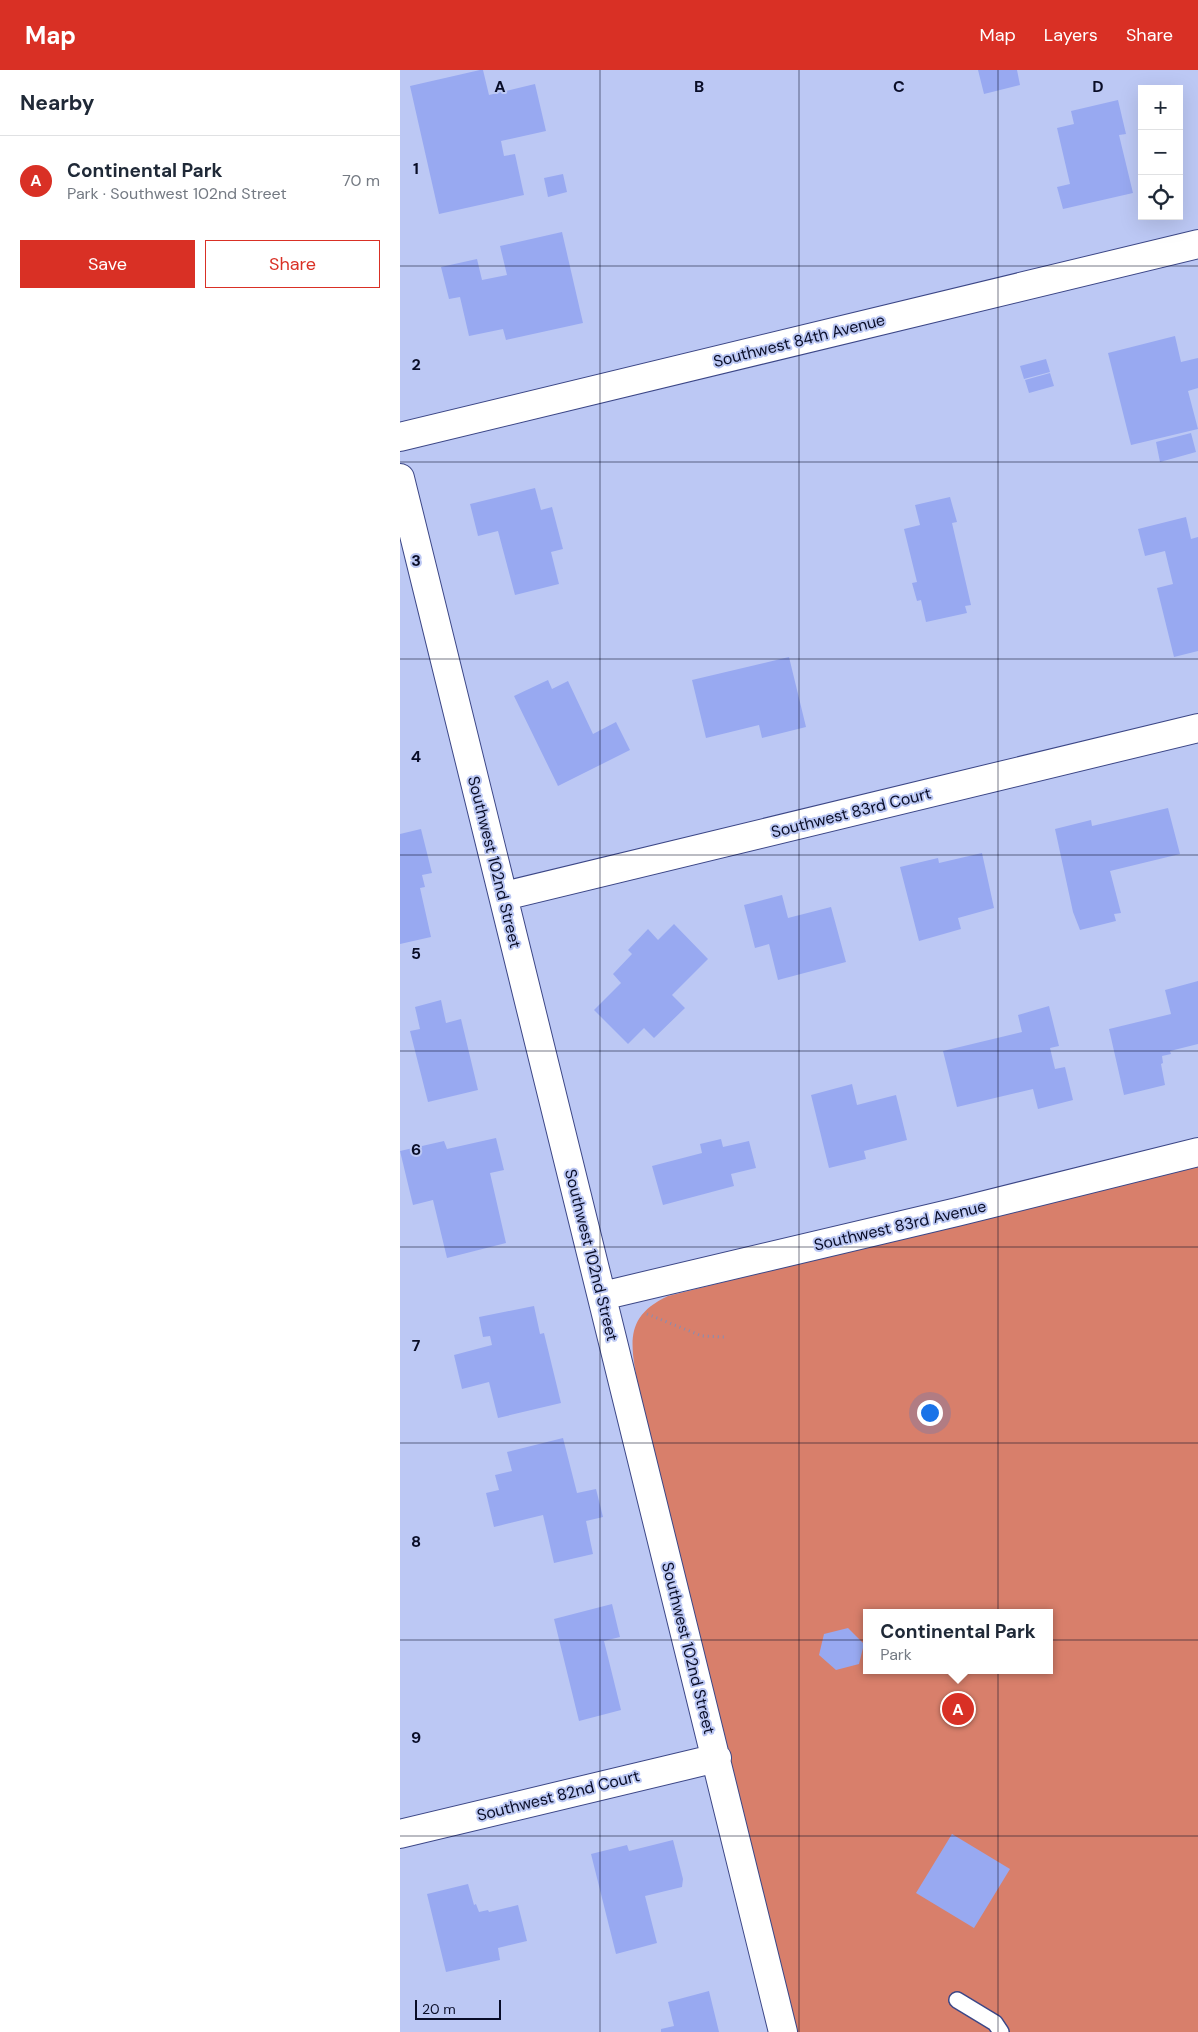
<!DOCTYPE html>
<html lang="en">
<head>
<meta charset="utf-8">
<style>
	:root { --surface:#fff; --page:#f6f6f7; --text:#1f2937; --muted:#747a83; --line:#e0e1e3; --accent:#d93025 }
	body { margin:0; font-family:"DM Sans",sans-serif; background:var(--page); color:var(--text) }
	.controls { position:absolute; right:15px; top:15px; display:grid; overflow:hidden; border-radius:0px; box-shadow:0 5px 20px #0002 }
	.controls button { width:45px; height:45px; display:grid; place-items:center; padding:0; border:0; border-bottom:1px solid var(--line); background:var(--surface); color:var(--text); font:25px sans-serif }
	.scale { position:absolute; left:15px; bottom:12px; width:86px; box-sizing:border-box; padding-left:5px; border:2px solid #090d27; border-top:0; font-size:14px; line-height:18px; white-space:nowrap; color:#090d27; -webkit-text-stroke:4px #bcc8f4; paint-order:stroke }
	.you { position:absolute; left:529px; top:1342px; width:18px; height:18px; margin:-12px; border:4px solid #fff; border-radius:50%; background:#1a73e8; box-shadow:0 0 0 8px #1a73e833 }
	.badge { display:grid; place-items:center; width:32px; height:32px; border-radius:50%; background:var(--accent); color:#fff; font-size:16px; font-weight:700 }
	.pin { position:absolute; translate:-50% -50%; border:2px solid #fff; box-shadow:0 1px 5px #0006 }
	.popup { position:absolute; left:463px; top:1539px; width:190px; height:65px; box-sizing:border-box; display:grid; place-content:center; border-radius:0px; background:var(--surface); filter:drop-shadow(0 1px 4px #0005); font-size:16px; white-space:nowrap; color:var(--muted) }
	.popup b { font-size:19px; color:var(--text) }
	.popup::after { content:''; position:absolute; left:50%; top:100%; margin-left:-10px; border:10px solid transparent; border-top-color:var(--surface) }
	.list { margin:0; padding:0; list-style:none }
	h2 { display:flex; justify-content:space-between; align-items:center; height:65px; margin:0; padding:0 20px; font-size:21px }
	h2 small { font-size:16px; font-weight:400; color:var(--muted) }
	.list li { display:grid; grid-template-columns:32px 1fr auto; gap:15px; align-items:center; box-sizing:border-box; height:90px; padding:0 20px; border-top:1px solid var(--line) }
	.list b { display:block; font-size:19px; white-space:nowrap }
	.list p { margin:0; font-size:16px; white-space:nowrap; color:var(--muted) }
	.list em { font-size:16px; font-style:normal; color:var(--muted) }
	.actions { display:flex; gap:10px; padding:15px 20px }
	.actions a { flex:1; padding:11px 0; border:1px solid var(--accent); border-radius:0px; text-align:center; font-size:18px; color:var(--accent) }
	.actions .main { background:var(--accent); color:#fff }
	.icon { flex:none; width:28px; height:28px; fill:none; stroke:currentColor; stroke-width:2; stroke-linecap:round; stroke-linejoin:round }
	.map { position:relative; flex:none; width:798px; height:1962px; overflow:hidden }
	header { display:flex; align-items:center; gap:30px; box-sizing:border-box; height:70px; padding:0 25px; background:var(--accent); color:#fff }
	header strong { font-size:24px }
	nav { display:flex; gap:28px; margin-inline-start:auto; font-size:18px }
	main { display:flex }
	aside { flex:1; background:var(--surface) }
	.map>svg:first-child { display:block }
	.green { fill:#d87f6b; fill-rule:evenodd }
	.building { fill:#98a9f1 }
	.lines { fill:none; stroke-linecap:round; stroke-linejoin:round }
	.lane-casing { stroke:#3c4787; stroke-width:18 }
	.street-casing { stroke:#3c4787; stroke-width:30 }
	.path { stroke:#858eb5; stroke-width:3; stroke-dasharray:1 4; stroke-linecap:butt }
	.lane { stroke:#fff; stroke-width:15 }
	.street { stroke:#fff; stroke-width:28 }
	.grid { fill:none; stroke:#090d27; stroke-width:1; stroke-opacity:0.55 }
	.labels { text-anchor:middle; stroke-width:4; stroke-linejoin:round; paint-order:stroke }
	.street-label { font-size:16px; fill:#090d27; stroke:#bcc8f4 }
	.grid-label { font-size:16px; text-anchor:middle; font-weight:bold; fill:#090d27; stroke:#bcc8f4; stroke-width:4; stroke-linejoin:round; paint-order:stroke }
</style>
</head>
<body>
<header>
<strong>Map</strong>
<nav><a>Map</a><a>Layers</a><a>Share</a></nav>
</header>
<main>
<aside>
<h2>Nearby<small></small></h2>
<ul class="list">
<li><span class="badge">A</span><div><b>Continental Park</b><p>Park · Southwest 102nd Street</p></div><em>70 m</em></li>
</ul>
<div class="actions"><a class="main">Save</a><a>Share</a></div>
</aside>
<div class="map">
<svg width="798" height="1962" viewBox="0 0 798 1962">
	<rect width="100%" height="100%" fill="#bcc8f4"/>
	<path class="green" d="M 798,1094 L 798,1962 L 397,1962 L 238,1316 C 231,1275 223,1247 268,1226 ZM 467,1543 L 649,1543 L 649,1600 L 467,1600 Z"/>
	<path class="building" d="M 80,0 L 83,0 L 89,25 L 135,14 L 146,61 L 101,71 L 104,86 L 115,84 L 124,125 L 39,144 L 10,16 Z
		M 578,0 L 617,0 L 620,15 L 584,24 Z
		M 718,30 L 726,64 L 719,65 L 733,123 L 663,139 L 657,117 L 670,114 L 657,58 L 674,54 L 671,41 Z
		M 163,104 L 167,122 L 148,127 L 144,108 Z
		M 162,162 L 183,253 L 106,270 L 103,259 L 69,266 L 60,227 L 49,229 L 41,197 L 77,189 L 82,210 L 107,205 L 100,176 Z
		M 775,266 L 781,292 L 798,288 L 798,318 L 788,321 L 798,359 L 731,375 L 708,283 Z
		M 646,289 L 650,302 L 624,309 L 620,296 Z
		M 650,303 L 654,316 L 629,323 L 625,310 Z
		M 791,363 L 796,382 L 760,392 L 756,372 Z
		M 135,418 L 141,440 L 152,437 L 163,479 L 151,482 L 159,514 L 115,525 L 98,461 L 78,466 L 70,434 Z
		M 550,427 L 557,452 L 552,453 L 571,535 L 565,536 L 567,543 L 526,552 L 521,530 L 517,531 L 512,513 L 517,512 L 504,459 L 520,455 L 515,435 Z
		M 786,447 L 791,469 L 798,467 L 798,581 L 774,587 L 757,518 L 773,514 L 765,481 L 745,486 L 738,459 Z
		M 389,587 L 406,657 L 362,668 L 359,655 L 306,668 L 292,610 Z
		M 148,610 L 152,619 L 168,611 L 193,664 L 216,652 L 230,680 L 158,716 L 114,626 Z
		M 768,738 L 780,784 L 710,801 L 721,843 L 714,844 L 716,851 L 680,860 L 673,842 L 655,759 L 691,750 L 692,756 Z
		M 21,759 L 32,803 L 22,805 L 25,817 L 20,818 L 31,867 L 0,874 L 0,764 Z
		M 582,783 L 594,838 L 558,848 L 561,859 L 519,871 L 500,797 L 538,788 L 539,793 Z
		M 382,825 L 388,848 L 431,837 L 446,892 L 378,910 L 369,874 L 355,878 L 344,835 Z
		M 274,854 L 308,889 L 272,925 L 285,938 L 254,968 L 244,958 L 228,974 L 194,940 L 221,913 L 213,904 L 232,884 L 228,880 L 248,859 L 258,870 Z
		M 798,911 L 798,974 L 770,981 L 771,984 L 762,986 L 763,993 L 761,994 L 765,1015 L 724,1025 L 709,959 L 771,944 L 765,920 Z
		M 41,930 L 46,953 L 61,949 L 78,1020 L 28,1032 L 10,961 L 20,959 L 15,937 Z
		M 649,936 L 659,976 L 650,978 L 655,999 L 665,997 L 673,1030 L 638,1039 L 633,1019 L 557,1037 L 543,981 L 622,962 L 618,945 Z
		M 452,1014 L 457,1035 L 496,1025 L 507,1070 L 464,1081 L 466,1089 L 429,1098 L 411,1025 Z
		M 96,1068 L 104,1100 L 90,1103 L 106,1173 L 47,1188 L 33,1130 L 13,1135 L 0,1081 L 44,1071 L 47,1079 Z
		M 321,1069 L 323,1077 L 349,1071 L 356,1098 L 331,1104 L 334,1116 L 263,1135 L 252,1096 L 302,1083 L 300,1074 Z
		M 134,1236 L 140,1264 L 144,1263 L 161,1333 L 98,1348 L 89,1312 L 62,1319 L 54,1285 L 92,1275 L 90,1266 L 83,1267 L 79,1247 Z
		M 163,1368 L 177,1423 L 196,1419 L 203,1447 L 186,1451 L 193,1484 L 154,1493 L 143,1445 L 94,1457 L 86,1423 L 99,1420 L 95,1405 L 112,1401 L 107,1382 Z
		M 212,1534 L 220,1567 L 204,1571 L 221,1640 L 179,1651 L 154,1549 Z
		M 448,1558 L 464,1574 L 459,1594 L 436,1600 L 419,1585 L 424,1564 Z
		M 552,1764 L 610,1799 L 574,1858 L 516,1823 Z
		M 273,1770 L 283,1809 L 282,1817 L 245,1826 L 257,1873 L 216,1884 L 191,1784 L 227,1775 L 229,1781 Z
		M 68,1814 L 74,1835 L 76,1834 L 79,1842 L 88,1840 L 89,1842 L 118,1835 L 127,1871 L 98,1878 L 100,1890 L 46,1902 L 27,1824 Z
		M 309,1921 L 319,1962 L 261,1962 L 261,1959 L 274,1956 L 268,1932 Z"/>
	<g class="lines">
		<defs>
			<path id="lane" d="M 557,1930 L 595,1953 L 601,1962"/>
			<path id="street" d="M 0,367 L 798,174
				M 0,408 L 383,1962
				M 104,826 L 798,658
				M 202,1226 L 557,1142 L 798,1082
				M 0,1764 L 317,1688"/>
		</defs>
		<use href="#lane" class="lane-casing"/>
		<use href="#street" class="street-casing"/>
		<path class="path" d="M 247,1244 L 302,1266 L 325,1267"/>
		<use href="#lane" class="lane"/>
		<use href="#street" class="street"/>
	</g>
	<path class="grid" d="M 200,0 L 200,1962M 399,0 L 399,1962M 598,0 L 598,1962M 0,196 L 798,196M 0,392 L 798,392M 0,589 L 798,589M 0,785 L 798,785M 0,981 L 798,981M 0,1177 L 798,1177M 0,1373 L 798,1373M 0,1570 L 798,1570M 0,1766 L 798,1766"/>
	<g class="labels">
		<g class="street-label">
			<text transform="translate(399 270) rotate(-14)" y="6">Southwest 84th Avenue</text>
			<text transform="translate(451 742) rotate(-14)" y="6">Southwest 83rd Court</text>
			<text transform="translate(95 792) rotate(76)" y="6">Southwest 102nd Street</text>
			<text transform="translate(500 1155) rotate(-13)" y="6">Southwest 83rd Avenue</text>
			<text transform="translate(192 1185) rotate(76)" y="6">Southwest 102nd Street</text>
			<text transform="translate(289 1578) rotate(76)" y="6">Southwest 102nd Street</text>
			<text transform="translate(158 1725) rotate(-14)" y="6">Southwest 82nd Court</text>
		</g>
	</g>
	<g class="grid-label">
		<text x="100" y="22">A</text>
		<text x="299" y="22">B</text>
		<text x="499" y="22">C</text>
		<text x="698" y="22">D</text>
		<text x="16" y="104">1</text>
		<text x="16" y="300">2</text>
		<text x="16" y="496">3</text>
		<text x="16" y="692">4</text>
		<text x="16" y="889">5</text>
		<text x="16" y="1085">6</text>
		<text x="16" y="1281">7</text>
		<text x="16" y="1477">8</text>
		<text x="16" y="1673">9</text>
	</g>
</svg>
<div class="controls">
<button>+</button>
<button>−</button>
<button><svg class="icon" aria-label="locate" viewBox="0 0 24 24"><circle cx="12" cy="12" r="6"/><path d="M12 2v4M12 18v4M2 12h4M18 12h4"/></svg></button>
</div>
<div class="scale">20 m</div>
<div class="you"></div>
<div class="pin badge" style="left:558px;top:1639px">A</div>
<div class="popup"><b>Continental Park</b>Park</div>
</div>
</main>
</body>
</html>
